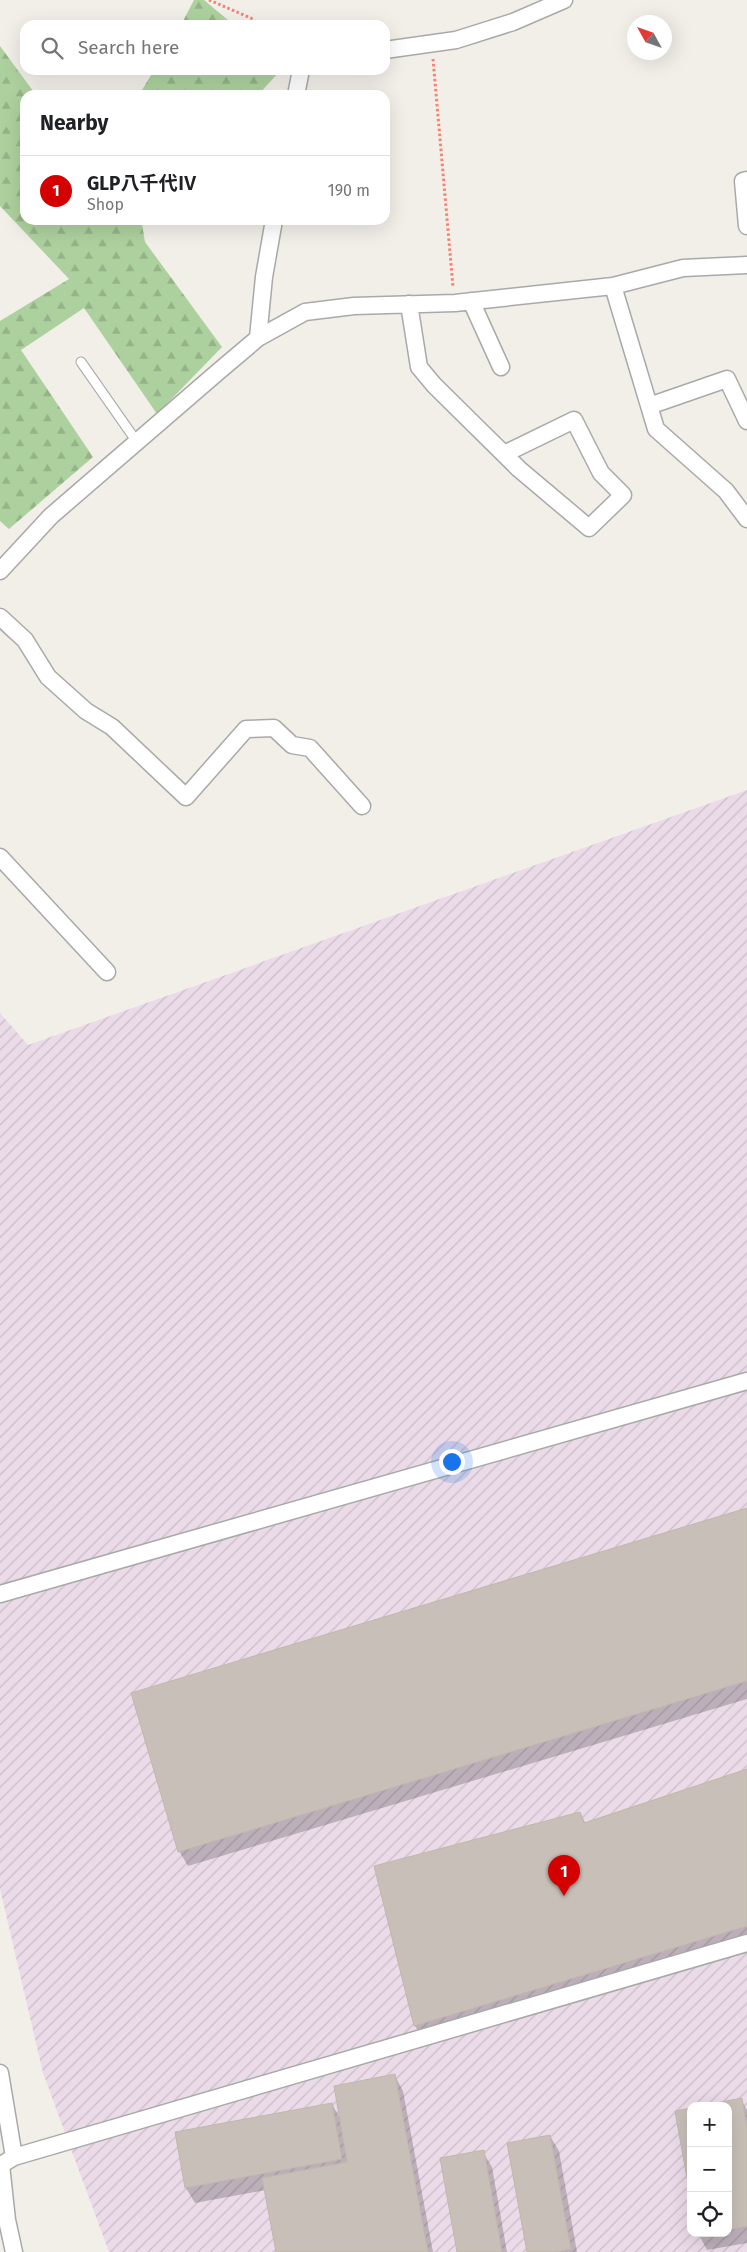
<!DOCTYPE html>
<html lang="en">
<head>
<meta charset="utf-8">
<style>
	:root { --surface:#fff; --page:#f2f2f2; --text:#202124; --muted:#757577; --line:#e0e0e0; --accent:#d40000 }
	body { margin:0; font-family:"Fira Sans","Noto Sans JP",sans-serif; background:var(--page); color:var(--text) }
	.controls { position:absolute; right:15px; bottom:15px; display:grid; overflow:hidden; border-radius:10px; box-shadow:0 5px 20px #0002 }
	.controls button { width:45px; height:45px; display:grid; place-items:center; padding:0; border:0; border-bottom:1px solid var(--line); background:var(--surface); color:var(--text); font:25px sans-serif }
	.compass { position:absolute; left:627px; top:15px; width:45px; height:45px; border-radius:50%; background:var(--surface); box-shadow:0 5px 20px #0002; rotate:310deg }
	.you { position:absolute; left:451px; top:1461px; width:18px; height:18px; margin:-12px; border:4px solid #fff; border-radius:50%; background:#1a73e8; box-shadow:0 0 0 8px #1a73e833 }
	.badge { display:grid; place-items:center; width:32px; height:32px; border-radius:50%; background:var(--accent); color:#fff; font-size:16px; font-weight:700 }
	.pin { position:absolute; translate:-50% -41px; filter:drop-shadow(0 1px 2px #0008) }
	.pin::after { content:''; position:absolute; top:26px; width:18px; height:15px; background:inherit; clip-path:polygon(0 0,100% 0,50% 100%) }
	.list { margin:0; padding:0; list-style:none }
	h2 { display:flex; justify-content:space-between; align-items:center; height:65px; margin:0; padding:0 20px; font-size:21px }
	h2 small { font-size:16px; font-weight:400; color:var(--muted) }
	.list li { display:grid; grid-template-columns:32px 1fr auto; gap:15px; align-items:center; box-sizing:border-box; height:70px; padding:0 20px; border-top:1px solid var(--line) }
	.list b { display:block; font-size:19px; white-space:nowrap }
	.list p { margin:0; font-size:16px; white-space:nowrap; color:var(--muted) }
	.list em { font-size:16px; font-style:normal; color:var(--muted) }
	.icon { flex:none; width:28px; height:28px; fill:none; stroke:currentColor; stroke-width:2; stroke-linecap:round; stroke-linejoin:round }
	.map { position:relative; flex:none; width:747px; height:2252px; overflow:hidden }
	.search { position:absolute; background:var(--surface); box-shadow:0 5px 20px #0002; left:20px; top:20px; width:370px; height:55px; display:flex; align-items:center; gap:12px; box-sizing:border-box; padding:0 18px; border-radius:15px; color:var(--muted); font-size:19px }
	.panel { position:absolute; background:var(--surface); box-shadow:0 5px 20px #0002; left:20px; top:90px; width:370px; height:135px; border-radius:15px }
	.map>svg:first-child { display:block }
	.industrial { fill:url(#industrial-furrows); fill-rule:evenodd }
	.forest { fill:url(#forest-firs) }
	.shadow { fill:#0003 }
	.building { fill:#c7bfb8; stroke:#c4b6ab }
	.lines { fill:none; stroke-linecap:round; stroke-linejoin:round }
	.service-casing { stroke:#a9a9a9; stroke-width:11 }
	.minor-casing { stroke:#a9a9a9; stroke-width:19 }
	.path { stroke:#fa8072; stroke-width:3; stroke-dasharray:2.5 2.5; stroke-linecap:butt }
	.service { stroke:#fff; stroke-width:9 }
	.minor { stroke:#fff; stroke-width:16 }
</style>
</head>
<body>
<div class="map">
<svg width="747" height="2252" viewBox="0 0 747 2252">
	<defs>
		<pattern id="industrial-furrows" width="10" height="10" patternUnits="userSpaceOnUse" patternTransform="scale(1.25)"><rect width="10" height="10" fill="#ebdbe8"/><path d="M-1 1l2-2M0 10L10 0M9 11l2-2" fill="none" stroke="#c9bcc7"/></pattern>
		<pattern id="forest-firs" width="22" height="20" patternUnits="userSpaceOnUse" patternTransform="scale(1.25)"><rect width="22" height="20" fill="#add19e"/><path d="M5 1l3.5 6h-7zM16 11l3.5 6h-7z" fill="#95b388"/></pattern>
	</defs>
	<rect width="100%" height="100%" fill="#f2efe9"/>
	<path class="industrial" d="M 747,790 L 747,2252 L 109,2252 L 43,2073 L 0,1889 L 0,1013 L 28,1045 ZM 691,2106 L 728,2106 L 728,2233 L 691,2233 Z"/>
	<path class="forest" d="M 194,0 L 204,0 L 234,25 L 181,25 Z
		M 0,46 L 36,95 L 25,95 L 25,220 L 145,220 L 142,224 L 145,242 L 222,347 L 157,414 L 84,308 L 21,350 L 93,457 L 9,529 L 0,521 L 0,321 L 69,279 L 0,206 Z
		M 154,70 L 281,70 L 258,95 L 139,95 Z"/>
	<path class="shadow" d="M 747,1509 L 747,1699 L 188,1866 L 179,1851 Z
		M 747,1771 L 747,1939 L 422,2037 L 415,2026 L 580,1813 L 586,1824 Z
		M 395,2076 L 403,2091 L 433,2252 L 277,2252 L 266,2190 L 195,2203 L 186,2188 L 176,2133 L 332,2104 L 341,2120 Z
		M 741,2100 L 747,2110 L 747,2243 L 707,2250 L 698,2233 L 728,2233 L 728,2106 Z
		M 550,2136 L 559,2151 L 577,2252 L 528,2252 Z
		M 483,2152 L 492,2167 L 507,2252 L 459,2252 Z"/>
	<path class="building" d="M 747,1508 L 747,1681 L 178,1852 L 131,1693 Z
		M 747,1769 L 747,1926 L 414,2026 L 374,1866 L 580,1812 L 584,1823 Z
		M 395,2074 L 428,2252 L 276,2252 L 262,2178 L 347,2162 L 334,2086 Z
		M 742,2098 L 747,2128 L 747,2226 L 728,2230 L 728,2106 L 701,2106 Z
		M 332,2103 L 342,2159 L 185,2188 L 175,2132 Z
		M 691,2108 L 691,2200 L 675,2111 Z
		M 550,2135 L 571,2249 L 557,2252 L 527,2252 L 507,2143 Z
		M 484,2150 L 502,2252 L 457,2252 L 440,2158 Z"/>
	<g class="lines">
		<defs>
			<path id="service" d="M 81,362 L 137,442"/>
			<path id="minor" d="M 385,50 L 456,40 L 513,22 L 564,0
				M 296,95 L 301,70
				M 747,180 L 743,181 L 747,226
				M 613,286 L 656,429 L 726,491 L 747,519
				M 471,301 L 501,367
				M 409,304 L 419,367 L 434,385 L 519,469 L 589,528 L 623,495 L 601,473 L 574,420 L 504,454
				M 258,338 L 264,277 L 274,220
				M 649,406 L 727,379 L 747,421
				M 0,571 L 51,516 L 219,371 L 258,338 L 305,312 L 354,306 L 455,303 L 613,286 L 683,268 L 747,265
				M 0,617 L 25,640 L 48,677 L 86,711 L 112,727 L 186,797 L 246,729 L 274,728 L 292,745 L 310,748 L 362,806
				M 0,857 L 107,972
				M 0,1594 L 747,1381
				M 0,2073 L 14,2157
				M 14,2252 L 7,2220 L 1,2165 L 14,2157 L 747,1943"/>
		</defs>
		<use href="#service" class="service-casing"/>
		<use href="#minor" class="minor-casing"/>
		<path class="path" d="M 209,0 L 253,19 L 259,25
			M 433,59 L 453,287"/>
		<use href="#service" class="service"/>
		<use href="#minor" class="minor"/>
	</g>
</svg>
<div class="controls">
<button>+</button>
<button>−</button>
<button><svg class="icon" aria-label="locate" viewBox="0 0 24 24"><circle cx="12" cy="12" r="6"/><path d="M12 2v4M12 18v4M2 12h4M18 12h4"/></svg></button>
</div>
<svg class="compass" viewBox="-18 -18 36 36"><path d="M0-13l5 13h-10z" fill="#e53935"/><path d="M0 13l5-13h-10z" fill="#757577"/></svg>
<div class="you"></div>
<div class="pin badge" style="left:564px;top:1896px">1</div>
<div class="search"><svg class="icon" aria-label="search" viewBox="0 0 24 24"><circle cx="10" cy="10" r="6"/><path d="M15 15l6 6"/></svg>Search here</div>
<section class="panel">
<h2>Nearby<small></small></h2>
<ul class="list">
<li><span class="badge">1</span><div><b>GLP八千代Ⅳ</b><p>Shop</p></div><em>190 m</em></li>
</ul>
</section>
</div>
</body>
</html>
